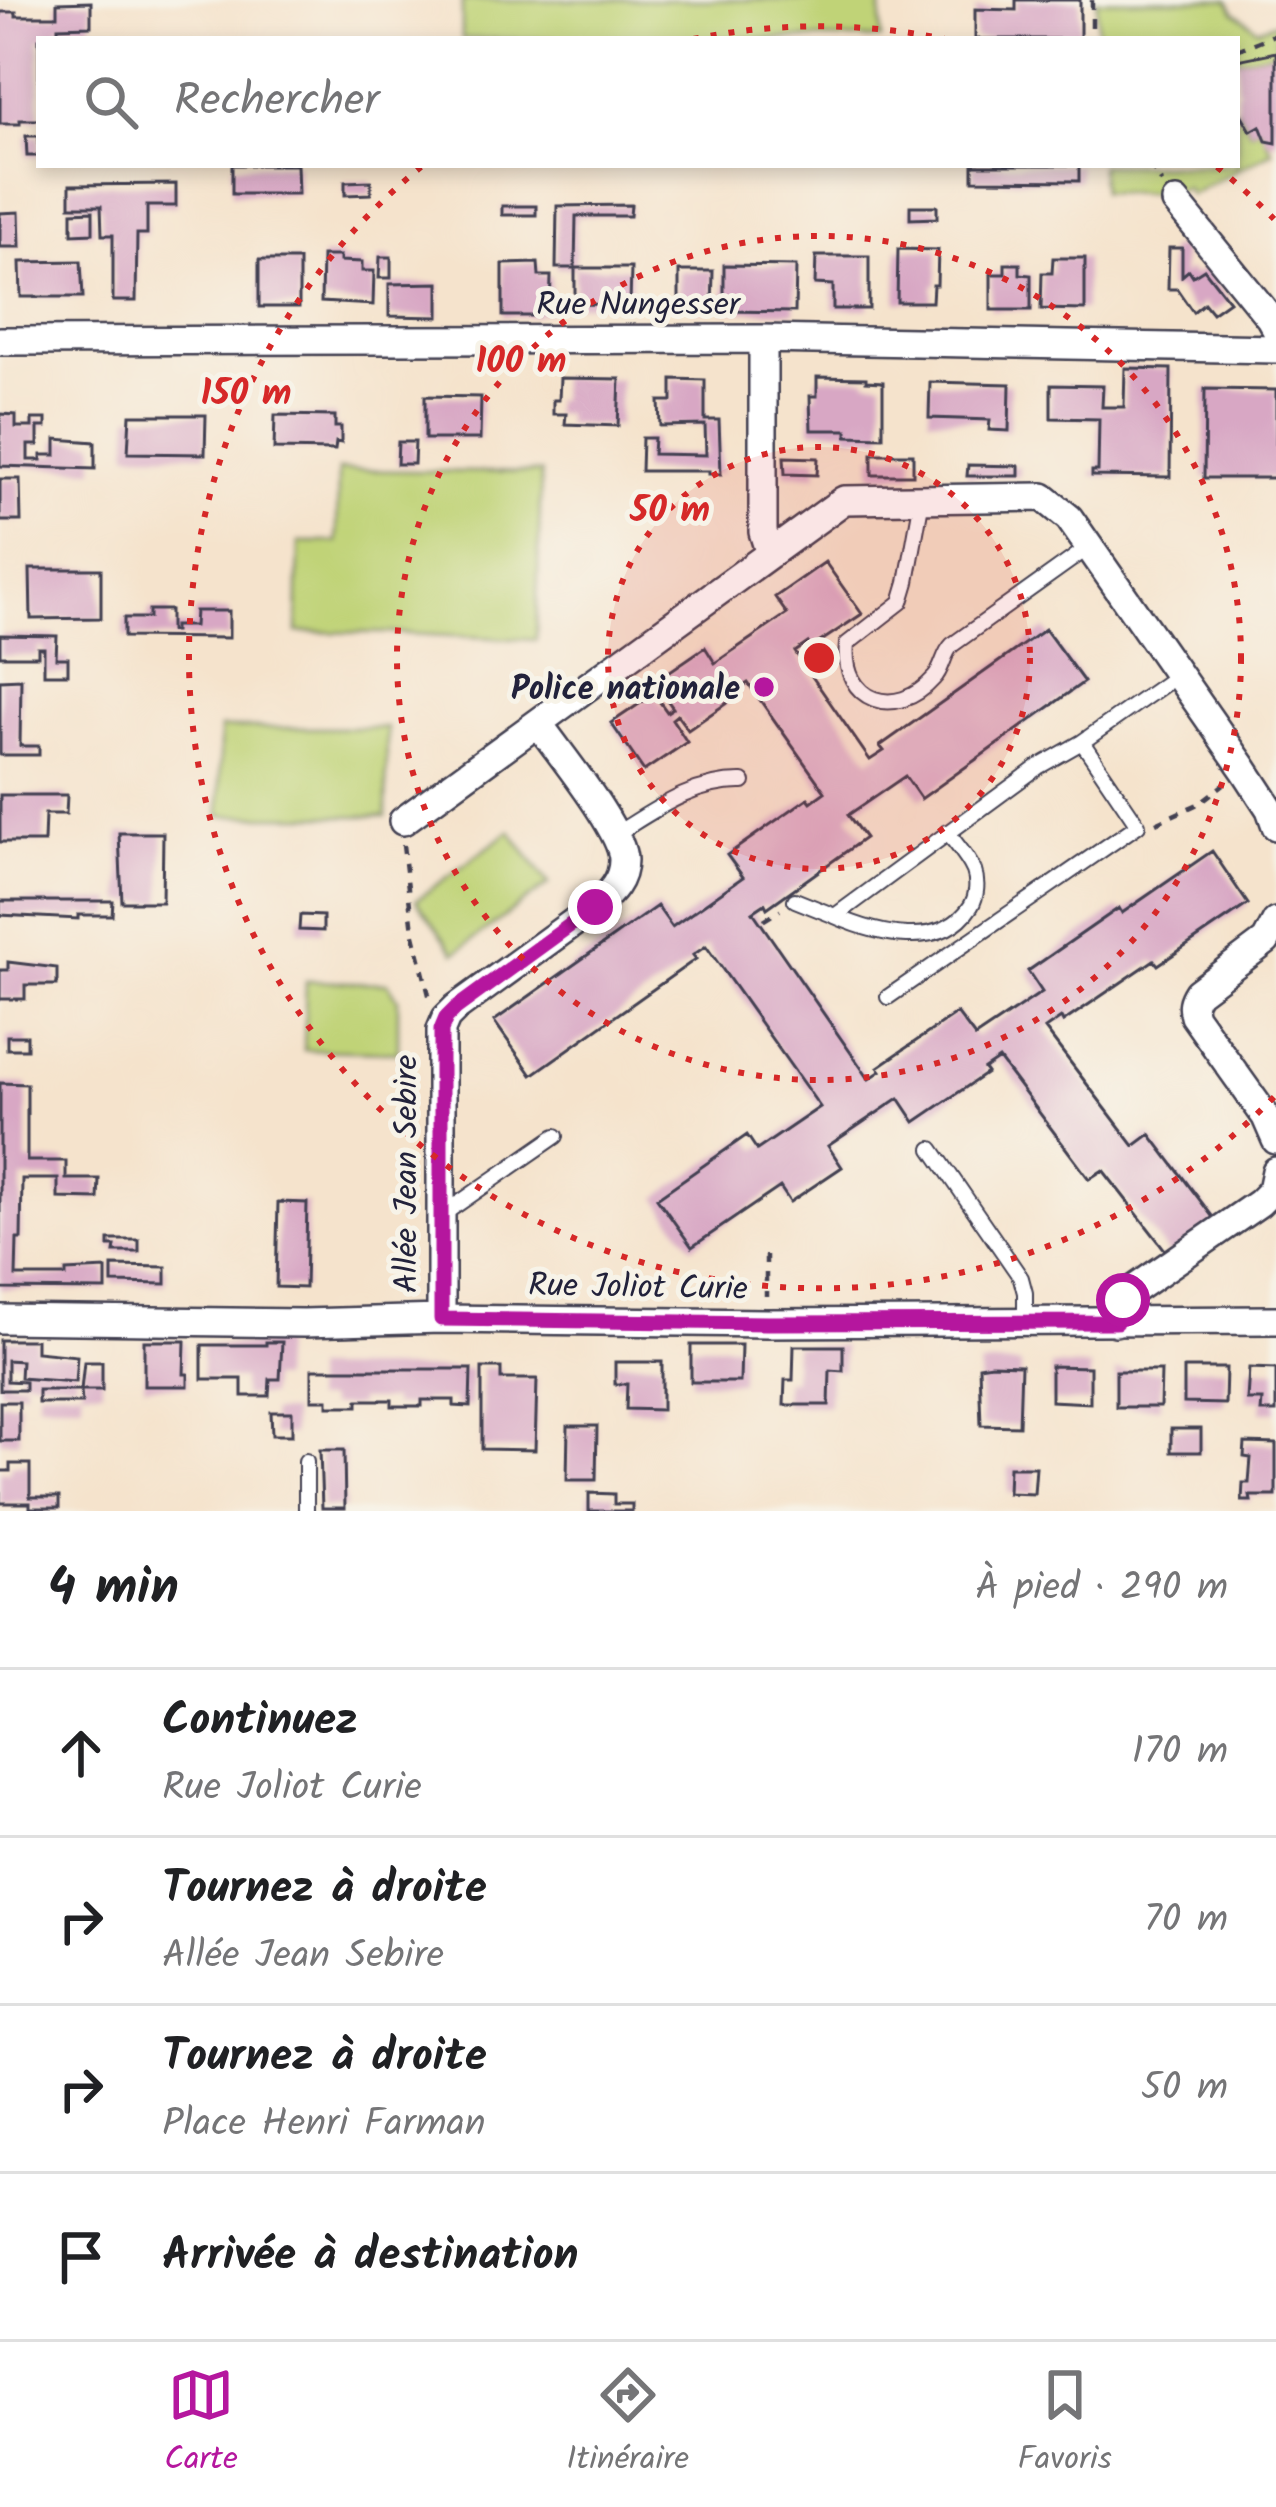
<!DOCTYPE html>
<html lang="fr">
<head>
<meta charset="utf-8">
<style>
	:root { --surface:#fff; --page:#f6f6f6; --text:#202124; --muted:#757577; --line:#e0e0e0; --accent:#b5179e }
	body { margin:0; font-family:Kalam,sans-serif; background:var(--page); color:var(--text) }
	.stop { position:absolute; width:36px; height:36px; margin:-27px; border:9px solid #b5179e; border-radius:50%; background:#fff }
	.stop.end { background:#b5179e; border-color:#fff; box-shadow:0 3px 12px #0008 }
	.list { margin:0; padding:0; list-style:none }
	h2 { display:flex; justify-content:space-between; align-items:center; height:156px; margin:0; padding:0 48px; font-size:51px }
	h2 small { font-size:39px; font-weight:400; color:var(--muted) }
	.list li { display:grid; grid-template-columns:78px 1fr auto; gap:36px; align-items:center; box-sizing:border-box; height:168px; padding:0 48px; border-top:3px solid var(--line) }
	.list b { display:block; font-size:45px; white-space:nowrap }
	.list p { margin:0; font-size:39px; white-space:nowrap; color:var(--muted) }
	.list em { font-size:39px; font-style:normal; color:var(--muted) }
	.icon { flex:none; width:66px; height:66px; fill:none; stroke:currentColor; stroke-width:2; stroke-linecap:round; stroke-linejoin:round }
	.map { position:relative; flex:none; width:1276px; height:1511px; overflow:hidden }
	.search { position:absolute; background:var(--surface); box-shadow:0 6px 18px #0003; left:36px; right:36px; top:36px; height:132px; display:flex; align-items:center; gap:30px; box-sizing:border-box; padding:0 42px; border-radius:0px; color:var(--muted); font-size:45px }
	.sheet { height:828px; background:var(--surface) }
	nav { display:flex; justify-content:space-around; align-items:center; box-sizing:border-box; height:168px; border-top:3px solid var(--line); background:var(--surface); font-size:33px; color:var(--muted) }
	nav a { display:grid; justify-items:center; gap:6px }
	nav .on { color:var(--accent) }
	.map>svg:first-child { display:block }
	.green { fill:#c0d377; stroke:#717a59; stroke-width:3 }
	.building { fill:#d8a7c4 }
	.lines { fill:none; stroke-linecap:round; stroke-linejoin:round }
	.lane-casing { stroke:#423f51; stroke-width:18 }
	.street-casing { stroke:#423f51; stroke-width:32 }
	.path { stroke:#423f51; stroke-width:4.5; stroke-dasharray:9 9; stroke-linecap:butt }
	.lane { stroke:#fff; stroke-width:14 }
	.street { stroke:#fff; stroke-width:27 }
	.route { stroke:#b5179e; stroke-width:15 }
	.ring { fill:none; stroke:#d62828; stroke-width:6; stroke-dasharray:6 12 }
	.poi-dot { fill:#b5179e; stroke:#f7f3e8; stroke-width:4.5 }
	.labels { text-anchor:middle; stroke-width:10; stroke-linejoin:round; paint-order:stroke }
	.street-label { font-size:33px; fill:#22223b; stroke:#f7f3e8 }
	.poi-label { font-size:33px; font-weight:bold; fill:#22223b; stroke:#f7f3e8; text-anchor:end }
	.centre { fill:#d62828; stroke:#f7f3e8; stroke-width:6 }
	.ring-label { font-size:36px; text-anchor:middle; font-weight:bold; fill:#d62828; stroke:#f7f3e8; stroke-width:10; stroke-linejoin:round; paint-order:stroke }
</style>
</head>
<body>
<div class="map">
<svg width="1276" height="1511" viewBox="0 0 1276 1511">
	<rect width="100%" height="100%" fill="#f7f3e8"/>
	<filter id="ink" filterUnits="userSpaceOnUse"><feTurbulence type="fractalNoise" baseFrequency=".00833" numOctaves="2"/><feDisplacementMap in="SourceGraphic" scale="24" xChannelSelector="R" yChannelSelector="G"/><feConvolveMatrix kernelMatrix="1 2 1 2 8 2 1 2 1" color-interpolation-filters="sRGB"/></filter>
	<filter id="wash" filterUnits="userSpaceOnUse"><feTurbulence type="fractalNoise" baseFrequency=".004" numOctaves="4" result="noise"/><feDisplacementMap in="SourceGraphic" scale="48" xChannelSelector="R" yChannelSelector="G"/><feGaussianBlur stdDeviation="2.7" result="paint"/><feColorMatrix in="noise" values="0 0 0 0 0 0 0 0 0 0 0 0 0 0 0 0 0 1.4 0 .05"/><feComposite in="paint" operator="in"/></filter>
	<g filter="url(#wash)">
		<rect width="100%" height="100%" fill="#f5e3cc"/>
		<path class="green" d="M 462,0 L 881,0 L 881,39 L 462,39 Z
			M 1097,0 L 1228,0 L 1234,12 L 1258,29 L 1276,22 L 1276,52 L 1237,60 L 1237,39 L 1098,39 Z
			M 1237,107 L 1250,131 L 1260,126 L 1272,151 L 1189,195 L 1186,187 L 1164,193 L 1101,192 L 1100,165 L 1237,165 Z
			M 338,470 L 541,473 L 536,640 L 389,633 L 297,632 L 299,542 L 337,542 Z
			M 220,728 L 387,728 L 386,816 L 220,816 Z
			M 510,831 L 549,884 L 455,953 L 416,900 Z
			M 306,981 L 388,983 L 398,999 L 398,1052 L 304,1050 Z"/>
		<g id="blocks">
			<path class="building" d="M 1016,0 L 1080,0 L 1080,39 L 975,39 L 975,9 L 1016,10 Z
				M 91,2 L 91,26 L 58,27 L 58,33 L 48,34 L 48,39 L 39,39 L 39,120 L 20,120 L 20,124 L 0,124 L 0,12 L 16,12 L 16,16 L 57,16 L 57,3 Z
				M 1276,52 L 1276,143 L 1266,141 L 1260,126 L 1251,131 L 1237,107 L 1237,92 L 1240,91 L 1237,85 L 1237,60 Z
				M 26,136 L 39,136 L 39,156 L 27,156 Z
				M 232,165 L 297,165 L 298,194 L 232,194 Z
				M 973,165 L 1079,165 L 1079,181 L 973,180 Z
				M 371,181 L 371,194 L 345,195 L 345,182 Z
				M 176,184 L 176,206 L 147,206 L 147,234 L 137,234 L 136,301 L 113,301 L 113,235 L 102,235 L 101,206 L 70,206 L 70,185 Z
				M 631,205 L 630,216 L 576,216 L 575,268 L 631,268 L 630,305 L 575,304 L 575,268 L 556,268 L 557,206 Z
				M 502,206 L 536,206 L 536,215 L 502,215 Z
				M 910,206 L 937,206 L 937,218 L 910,219 Z
				M 93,211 L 93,233 L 72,234 L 72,212 Z
				M 19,212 L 20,247 L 0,247 L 0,213 Z
				M 1169,248 L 1182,248 L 1182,276 L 1189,270 L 1193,276 L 1204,269 L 1229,301 L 1212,313 L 1204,303 L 1193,312 L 1177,289 L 1168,289 Z
				M 898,249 L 938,250 L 937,285 L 933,285 L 932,302 L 897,302 Z
				M 322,256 L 340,256 L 340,261 L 362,262 L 362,271 L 374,271 L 373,305 L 321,302 Z
				M 816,256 L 869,256 L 869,309 L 833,309 L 833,285 L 815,284 Z
				M 380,257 L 391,257 L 391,278 L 379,278 Z
				M 1053,258 L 1085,258 L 1085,310 L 1041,309 L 1042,273 L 1052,273 Z
				M 259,260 L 299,260 L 299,307 L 259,307 Z
				M 81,261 L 83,297 L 21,297 L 20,262 Z
				M 538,263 L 539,276 L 551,276 L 550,313 L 537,313 L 537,316 L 503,316 L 503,264 Z
				M 1005,264 L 1020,264 L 1020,274 L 1031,275 L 1031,310 L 991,310 L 991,274 L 1005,274 Z
				M 724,265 L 796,266 L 795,312 L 724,311 Z
				M 679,271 L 713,271 L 712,311 L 693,311 L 693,306 L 679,305 Z
				M 439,283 L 439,317 L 389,316 L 389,284 Z
				M 1125,368 L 1171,369 L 1170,477 L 1092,476 L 1092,471 L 1098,471 L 1099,419 L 1051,418 L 1051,385 L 1103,386 L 1102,407 L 1124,407 Z
				M 817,377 L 866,378 L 866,381 L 883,382 L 883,437 L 847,436 L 847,430 L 811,430 L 810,396 L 817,396 Z
				M 560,378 L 620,379 L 618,426 L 565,424 L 566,414 L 553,414 L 553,400 L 559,400 Z
				M 672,379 L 705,380 L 705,420 L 719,420 L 721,474 L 709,474 L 709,471 L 641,471 L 642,438 L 654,438 L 653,454 L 706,455 L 705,425 L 660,426 L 659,401 L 672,401 Z
				M 930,382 L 1010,384 L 1009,431 L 989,430 L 990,420 L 929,418 Z
				M 1205,389 L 1276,390 L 1276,478 L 1204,478 Z
				M 425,396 L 481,397 L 480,439 L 425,439 Z
				M 0,414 L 16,415 L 16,427 L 32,427 L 32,419 L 46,419 L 46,427 L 38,427 L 38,445 L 28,445 L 28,460 L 41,460 L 41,455 L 56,455 L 56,439 L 95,442 L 95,469 L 0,466 Z
				M 130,415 L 206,415 L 205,454 L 128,453 Z
				M 275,415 L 335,416 L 335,427 L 341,427 L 341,443 L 336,442 L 335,450 L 274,449 Z
				M 398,442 L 415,442 L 414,464 L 397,464 Z
				M 872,454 L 913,454 L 913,475 L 872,475 Z
				M 784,457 L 818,458 L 817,475 L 785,474 Z
				M 968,465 L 1019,466 L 1019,476 L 967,476 Z
				M 0,479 L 20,479 L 21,521 L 0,521 Z
				M 825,562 L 862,614 L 811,648 L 808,643 L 795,652 L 870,760 L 884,751 L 880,746 L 1045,629 L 1084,682 L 921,799 L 905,776 L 848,815 L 865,838 L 767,908 L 765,904 L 753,912 L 869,1079 L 881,1071 L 878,1067 L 957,1013 L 975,1037 L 1042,992 L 1028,971 L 1119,908 L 1122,913 L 1212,851 L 1248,904 L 1158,965 L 1154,960 L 1063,1022 L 1061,1018 L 1045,1029 L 1134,1146 L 1150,1134 L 1215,1220 L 1169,1255 L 1103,1170 L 1089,1179 L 999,1059 L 984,1069 L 987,1073 L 915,1122 L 899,1098 L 828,1146 L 842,1167 L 790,1202 L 780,1187 L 692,1247 L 657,1198 L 747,1135 L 757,1150 L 820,1107 L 706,946 L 693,955 L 696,959 L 532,1075 L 494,1021 L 657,906 L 672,927 L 743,877 L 727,855 L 808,798 L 811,802 L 825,792 L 748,683 L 734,692 L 737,696 L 688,730 L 677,715 L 672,719 L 687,742 L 644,771 L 611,723 L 654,694 L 667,712 L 673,708 L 654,682 L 705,647 L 715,663 L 787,614 L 775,597 Z
				M 30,569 L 101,569 L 101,618 L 31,619 Z
				M 149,610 L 170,610 L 170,631 L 174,631 L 174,626 L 194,626 L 195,611 L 229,611 L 229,638 L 124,637 L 124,618 L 149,618 Z
				M 0,635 L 57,636 L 56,658 L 68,658 L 68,674 L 44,674 L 44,648 L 38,648 L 38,656 L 0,656 Z
				M 21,679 L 20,746 L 39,746 L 39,755 L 0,755 L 0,680 Z
				M 0,795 L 67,795 L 66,814 L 45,814 L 44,842 L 0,842 Z
				M 119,833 L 163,833 L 162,902 L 122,902 Z
				M 0,901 L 113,901 L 112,915 L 78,915 L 78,919 L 0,915 Z
				M 300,915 L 323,916 L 323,931 L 299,930 Z
				M 8,962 L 57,968 L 57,985 L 25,985 L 25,999 L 0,999 L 0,970 L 8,970 Z
				M 7,1036 L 27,1036 L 27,1049 L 7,1049 Z
				M 0,1083 L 27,1084 L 27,1161 L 66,1161 L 66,1179 L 99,1179 L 98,1199 L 58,1198 L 58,1179 L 22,1179 L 21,1239 L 17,1239 L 16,1276 L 66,1276 L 66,1271 L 106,1269 L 106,1290 L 0,1289 Z
				M 278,1202 L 307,1203 L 305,1288 L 276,1287 Z
				M 109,1240 L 139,1240 L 139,1252 L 114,1252 L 115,1246 L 109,1246 Z
				M 112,1266 L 166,1267 L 166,1284 L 112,1283 Z
				M 0,1340 L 36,1340 L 36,1352 L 77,1356 L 75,1382 L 20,1378 L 21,1361 L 7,1360 L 7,1381 L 25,1382 L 25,1390 L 0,1390 Z
				M 144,1341 L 185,1341 L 184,1374 L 188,1374 L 188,1386 L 144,1386 Z
				M 266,1342 L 282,1342 L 280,1379 L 270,1379 L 269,1396 L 242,1396 L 242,1379 L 202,1379 L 202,1345 L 266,1345 Z
				M 691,1345 L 741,1345 L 740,1382 L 691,1382 Z
				M 794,1346 L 843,1346 L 843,1371 L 830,1370 L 829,1405 L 784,1405 L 785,1380 L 793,1380 Z
				M 84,1362 L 102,1362 L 102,1390 L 81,1390 L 82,1403 L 38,1403 L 38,1390 L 81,1390 Z
				M 615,1362 L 662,1362 L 662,1410 L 626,1409 L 627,1384 L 615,1384 Z
				M 991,1364 L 1021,1365 L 1019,1426 L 981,1425 L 979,1366 Z
				M 1051,1366 L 1090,1367 L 1090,1403 L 1051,1401 Z
				M 482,1368 L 501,1368 L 501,1379 L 537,1379 L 535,1450 L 482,1449 Z
				M 1184,1368 L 1226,1368 L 1225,1404 L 1184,1403 Z
				M 1249,1368 L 1276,1369 L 1276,1412 L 1261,1412 L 1262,1400 L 1247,1400 Z
				M 312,1369 L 471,1369 L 470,1407 L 454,1406 L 454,1400 L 422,1400 L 422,1406 L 392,1406 L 392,1400 L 358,1400 L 358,1406 L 328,1406 L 328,1400 L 312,1400 Z
				M 1116,1371 L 1161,1371 L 1160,1407 L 1116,1407 Z
				M 0,1402 L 19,1402 L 19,1441 L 0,1441 Z
				M 271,1412 L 292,1412 L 292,1435 L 272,1435 Z
				M 568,1426 L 597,1426 L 596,1480 L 567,1480 Z
				M 1171,1429 L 1201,1429 L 1201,1452 L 1171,1452 Z
				M 1245,1443 L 1276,1444 L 1276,1496 L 1250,1496 L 1251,1501 L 1242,1501 L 1243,1483 L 1249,1483 L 1251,1458 L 1244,1457 Z
				M 320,1450 L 344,1450 L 345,1508 L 322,1508 Z
				M 10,1464 L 30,1464 L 30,1497 L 59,1497 L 59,1508 L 30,1508 L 30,1503 L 0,1503 L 0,1471 L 10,1471 Z
				M 1009,1467 L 1036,1467 L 1034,1494 L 1008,1493 Z
				M 589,1493 L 614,1494 L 614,1504 L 632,1504 L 632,1511 L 589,1511 Z"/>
		</g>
	</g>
	<g filter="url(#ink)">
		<use href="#blocks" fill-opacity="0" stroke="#423f51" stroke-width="3"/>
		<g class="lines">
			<defs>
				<path id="lane" d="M 922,499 L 907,582 L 901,602 L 847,644 C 841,702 896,721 934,678 C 943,669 943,654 952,645 L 1089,547
					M 616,834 C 656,809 694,781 743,782
					M 795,900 L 835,916 L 1038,767 L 1082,742 L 1179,674
					M 835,916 C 876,934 941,952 971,906 C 977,896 978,882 974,871 C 968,857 956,844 947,832
					M 888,997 L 1138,825 L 1082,742
					M 932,1149 L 1021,1278 L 1025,1293 L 1025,1321
					M 442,1215 L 556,1136
					M 306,1461 L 306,1511"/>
				<path id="street" d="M 1176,202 L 1270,318 L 1276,329
					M 763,339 L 763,532 L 770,554
					M 0,341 L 763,339 L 1276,349
					M 403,821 L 844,500 L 1043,497 L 1069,518 L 1244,769 L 1270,809 L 1276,826
					M 1276,922 L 1266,941 L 1198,992 C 1192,1001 1191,1006 1194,1016 L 1266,1117 L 1276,1140
					M 0,1319 L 304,1323 L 441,1319 L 767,1323 L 1276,1320
					M 441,1319 L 441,1030 L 446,1018 L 456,1008 L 595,907 C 609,894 623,882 623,860 C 623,830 558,752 539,724
					M 1116,1322 L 1119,1307 L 1126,1295 L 1259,1203 L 1272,1190 L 1276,1171"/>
			</defs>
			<use href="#lane" class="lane-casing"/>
			<use href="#street" class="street-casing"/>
			<path class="path" d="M 1092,0 L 1092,39
				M 1237,50 L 1276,34
				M 1150,165 L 1162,183
				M 1156,823 L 1198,804 L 1224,784
				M 403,845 L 413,931 L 430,999
				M 764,920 L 780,910
				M 766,1255 L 766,1296"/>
			<use href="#lane" class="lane"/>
			<use href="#street" class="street"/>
		</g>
	</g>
	<g class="lines" filter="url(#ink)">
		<path class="route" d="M 595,907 L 456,1008 L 446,1018 L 441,1030 L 441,1319 L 767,1323 L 1116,1322 L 1123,1300"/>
	</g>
	<circle cx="819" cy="658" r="211" fill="#d62828" fill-opacity=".12"/>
	<g class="ring">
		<circle cx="819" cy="658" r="211"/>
		<circle cx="819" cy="658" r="422"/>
		<path d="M1274 1097A632 632 0 1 1 421 167M693 39A632 632 0 0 1 945 39M1217 167A632 632 0 0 1 1274 219"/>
	</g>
	<circle class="poi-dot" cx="764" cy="687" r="12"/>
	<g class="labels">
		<g class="street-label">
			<text x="638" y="315">Rue Nungesser</text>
			<text transform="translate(405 1174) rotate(-90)" y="12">Allée Jean Sebire</text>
			<text transform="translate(638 1285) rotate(1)" y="12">Rue Joliot Curie</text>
		</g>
		<g class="poi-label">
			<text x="740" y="699">Police nationale</text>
		</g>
	</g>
	<circle cx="819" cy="658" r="18" class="centre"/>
	<g class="ring-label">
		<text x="521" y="372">100 m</text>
		<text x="246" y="404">150 m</text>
		<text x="670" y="521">50 m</text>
	</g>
</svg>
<div class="stop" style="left:1123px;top:1300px"></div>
<div class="stop end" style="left:595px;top:907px"></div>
<div class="search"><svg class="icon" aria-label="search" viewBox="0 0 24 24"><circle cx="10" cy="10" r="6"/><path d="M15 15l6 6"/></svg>Rechercher</div>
</div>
<section class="sheet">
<h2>4 min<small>À pied · 290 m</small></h2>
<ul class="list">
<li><svg class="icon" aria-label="ahead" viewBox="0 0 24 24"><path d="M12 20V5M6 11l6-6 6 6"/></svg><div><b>Continuez</b><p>Rue Joliot Curie</p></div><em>170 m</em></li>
<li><svg class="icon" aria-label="right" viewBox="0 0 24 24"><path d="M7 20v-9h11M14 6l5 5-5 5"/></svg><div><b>Tournez à droite</b><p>Allée Jean Sebire</p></div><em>70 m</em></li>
<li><svg class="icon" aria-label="right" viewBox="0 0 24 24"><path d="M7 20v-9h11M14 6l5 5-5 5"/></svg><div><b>Tournez à droite</b><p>Place Henri Farman</p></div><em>50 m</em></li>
<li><svg class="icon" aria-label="arrive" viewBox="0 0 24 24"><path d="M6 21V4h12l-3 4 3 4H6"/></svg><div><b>Arrivée à destination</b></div></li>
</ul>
</section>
<nav>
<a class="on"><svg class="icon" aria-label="map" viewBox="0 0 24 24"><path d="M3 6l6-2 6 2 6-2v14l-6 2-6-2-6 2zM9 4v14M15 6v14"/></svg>Carte</a>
<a><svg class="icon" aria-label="directions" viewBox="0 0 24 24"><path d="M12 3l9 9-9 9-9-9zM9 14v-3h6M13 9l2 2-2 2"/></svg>Itinéraire</a>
<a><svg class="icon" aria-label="saved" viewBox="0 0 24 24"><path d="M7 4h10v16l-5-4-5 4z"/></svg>Favoris</a>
</nav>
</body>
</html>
